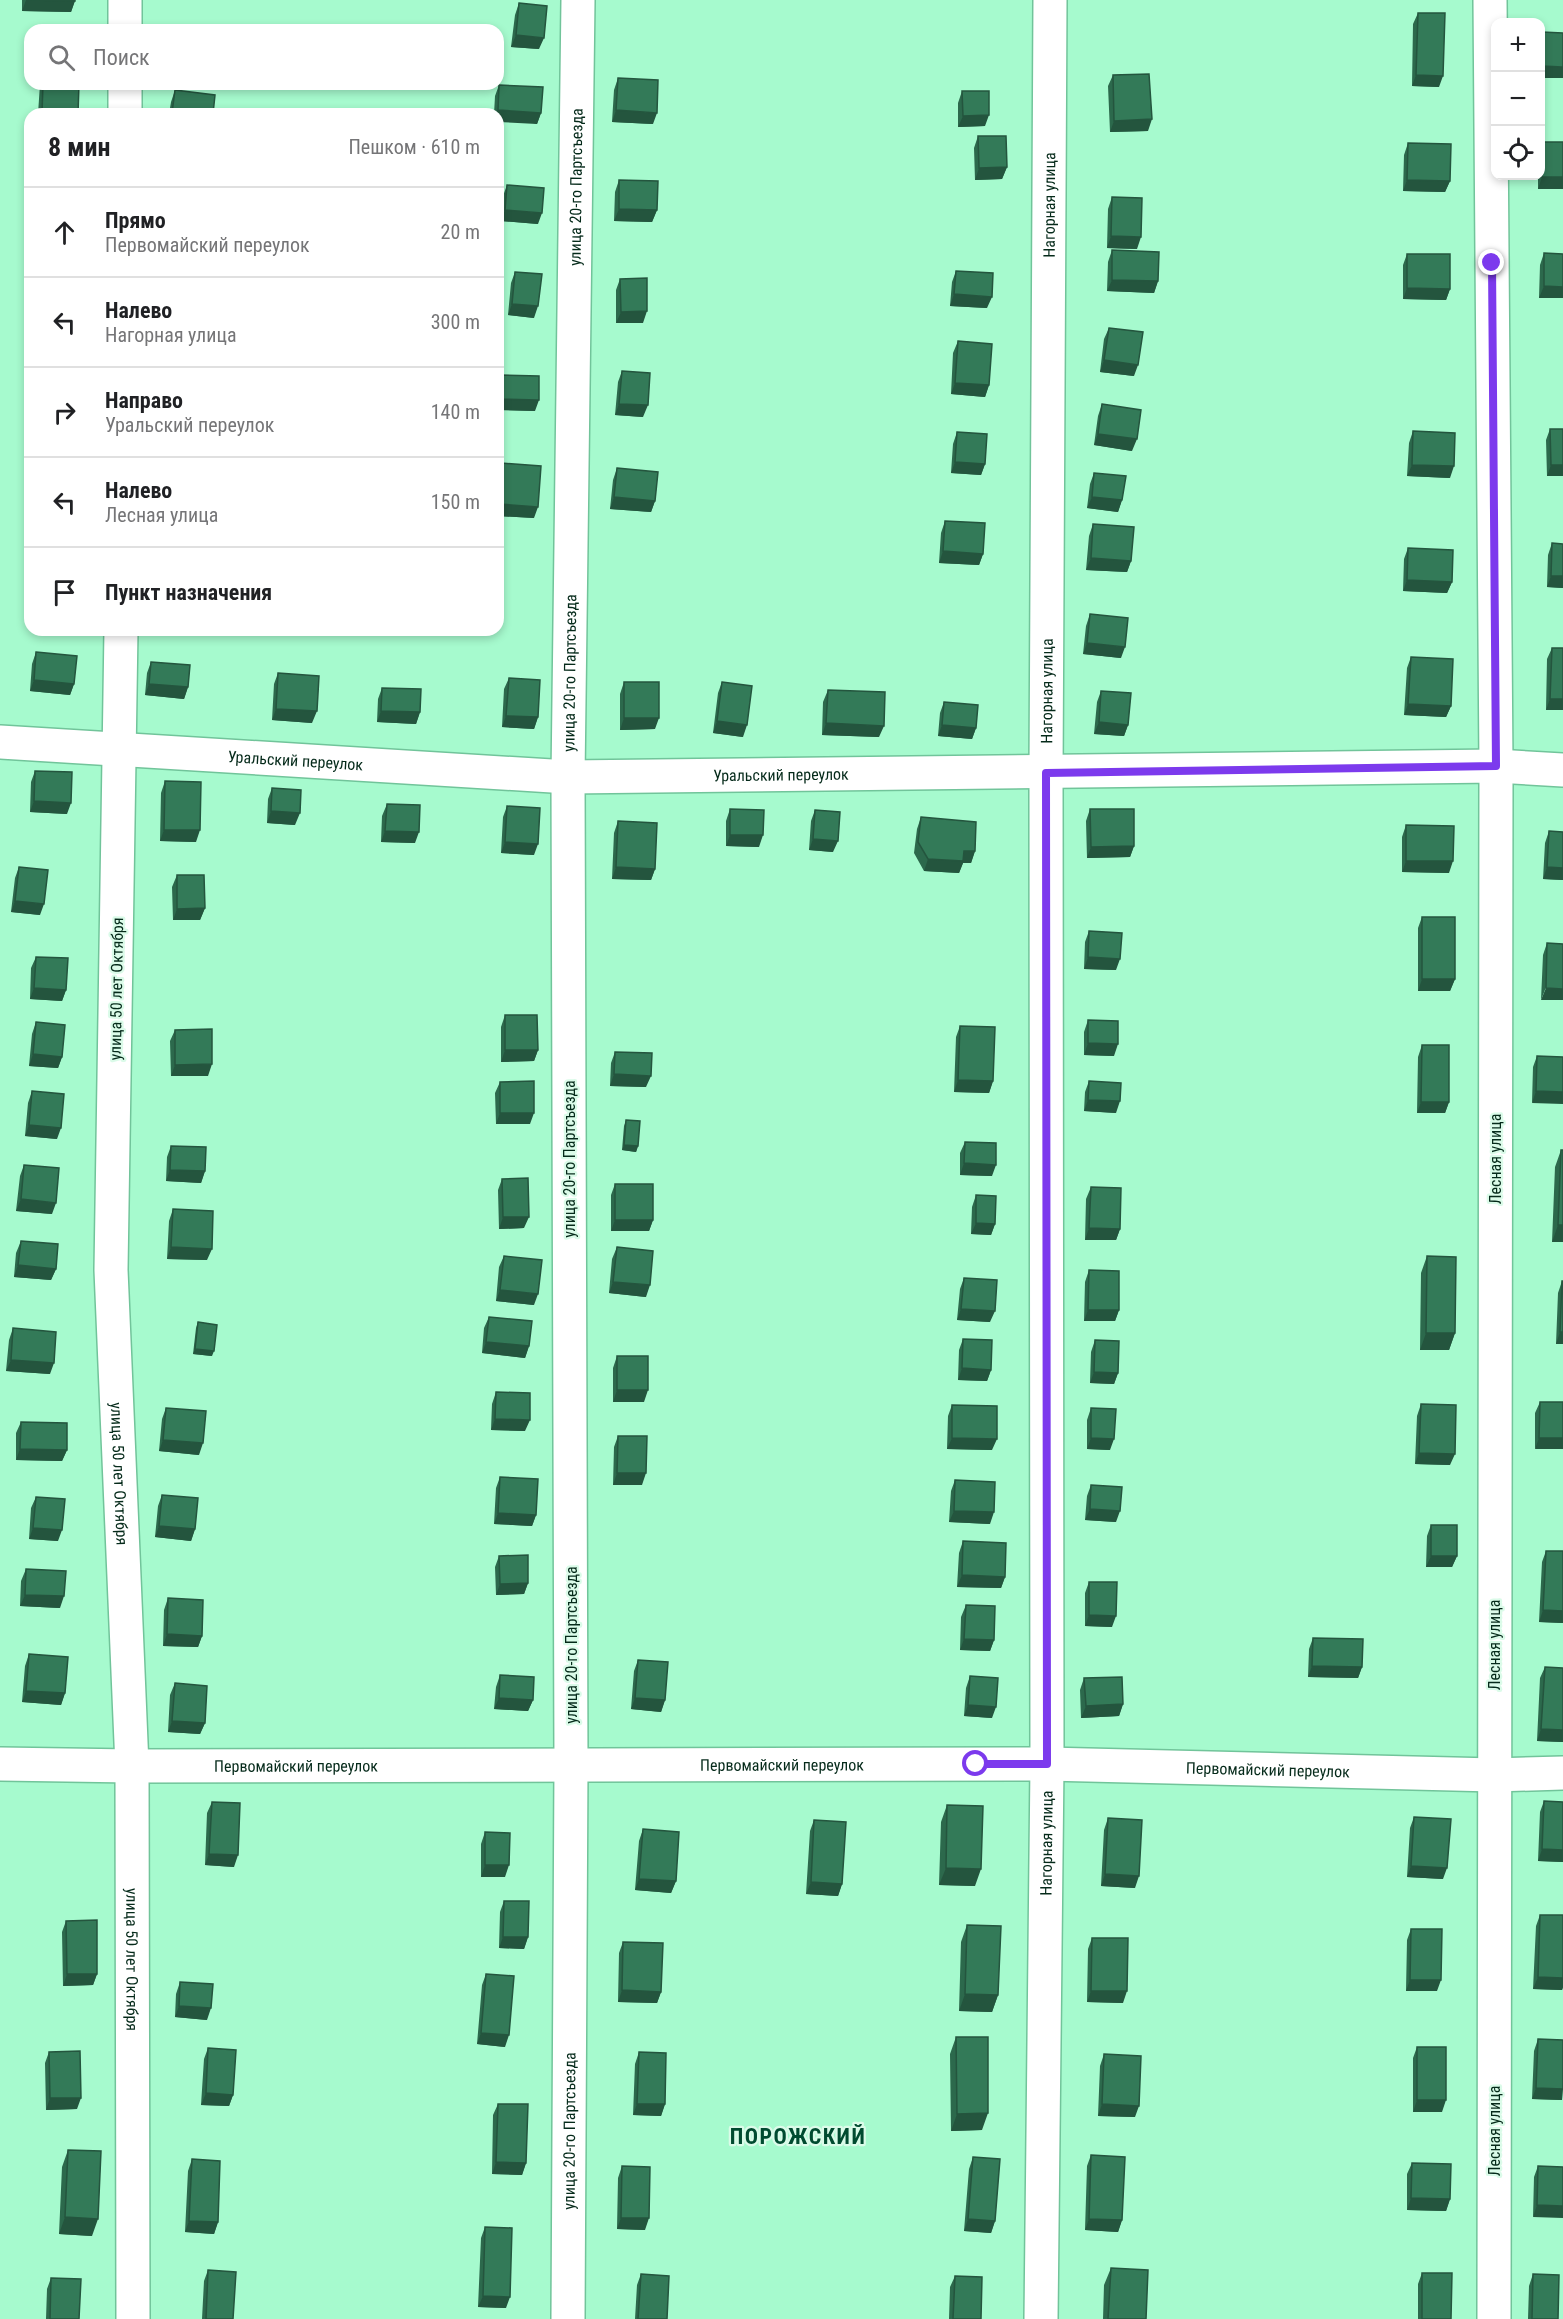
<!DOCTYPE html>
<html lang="ru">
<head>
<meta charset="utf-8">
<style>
	:root { --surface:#fff; --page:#f6f6f6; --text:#202124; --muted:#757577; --line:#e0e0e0 }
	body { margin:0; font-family:"Roboto Condensed",sans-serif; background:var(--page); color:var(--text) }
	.controls { position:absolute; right:18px; top:18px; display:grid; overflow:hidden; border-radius:12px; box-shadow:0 3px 9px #0003 }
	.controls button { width:54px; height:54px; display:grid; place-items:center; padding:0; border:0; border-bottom:2px solid var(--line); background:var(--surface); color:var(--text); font:30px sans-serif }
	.stop { position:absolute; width:18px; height:18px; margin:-14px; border:4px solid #7c3aed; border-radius:50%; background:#fff }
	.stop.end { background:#7c3aed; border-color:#fff; box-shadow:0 2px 6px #0008 }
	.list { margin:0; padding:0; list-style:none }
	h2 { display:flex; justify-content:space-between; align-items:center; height:78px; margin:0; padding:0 24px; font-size:26px }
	h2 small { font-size:20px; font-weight:400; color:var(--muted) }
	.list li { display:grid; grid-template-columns:39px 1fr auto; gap:18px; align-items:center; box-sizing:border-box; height:90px; padding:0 24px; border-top:2px solid var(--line) }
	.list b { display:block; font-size:22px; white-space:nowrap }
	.list p { margin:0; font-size:20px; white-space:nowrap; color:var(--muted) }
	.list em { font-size:20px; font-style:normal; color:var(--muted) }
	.icon { flex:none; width:33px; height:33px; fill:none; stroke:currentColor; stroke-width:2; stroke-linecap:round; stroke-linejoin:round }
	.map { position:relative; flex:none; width:1563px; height:2319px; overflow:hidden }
	.search { position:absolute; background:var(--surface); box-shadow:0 3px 9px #0003; left:24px; top:24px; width:480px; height:66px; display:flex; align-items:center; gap:15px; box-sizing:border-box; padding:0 21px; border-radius:18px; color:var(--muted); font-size:22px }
	.panel { position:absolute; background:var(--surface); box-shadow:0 3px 9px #0003; left:24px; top:108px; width:480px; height:528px; border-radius:18px }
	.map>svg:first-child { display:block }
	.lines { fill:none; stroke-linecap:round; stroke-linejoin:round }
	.minor-casing { stroke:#71c49a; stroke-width:36 }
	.minor { stroke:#fff; stroke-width:33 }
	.wall { fill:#2c694c }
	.shaded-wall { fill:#24553e }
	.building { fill:#337a58; stroke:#24553e; stroke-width:1.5 }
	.route { stroke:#7c3aed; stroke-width:8 }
	.labels { text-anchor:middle; stroke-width:4.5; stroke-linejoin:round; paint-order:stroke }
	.street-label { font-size:16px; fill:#052a1a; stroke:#dbfbe9 }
	.district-label { font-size:22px; font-weight:bold; letter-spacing:1.5px; fill:#004b30; stroke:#dbfbe9 }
</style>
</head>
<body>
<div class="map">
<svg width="1563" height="2319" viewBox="0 0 1563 2319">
	<rect width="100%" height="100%" fill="#a6face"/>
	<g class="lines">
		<defs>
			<g id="minor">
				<path d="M 1490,0 L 1496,766 L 1494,2319"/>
				<path d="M 125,30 L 125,0"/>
				<path d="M 125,114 L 125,84"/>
				<path id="s1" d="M 121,630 L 111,1270 L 132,1766 L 133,2319"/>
				<path id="s2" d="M 0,742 L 568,777 L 1496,766 L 1563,770"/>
				<path id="s3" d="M 0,1764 L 132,1766 L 1047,1764 L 1494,1775 L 1563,1773"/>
				<path id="s4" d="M 568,2319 L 571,1766 L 568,777 L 578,0"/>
				<path id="s5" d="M 1041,2319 L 1047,1764 L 1046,773 L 1050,0"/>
			</g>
		</defs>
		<use href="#minor" class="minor-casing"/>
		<use href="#minor" class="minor"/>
	</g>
	<path class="wall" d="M 22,0 L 75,0 L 71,12 L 22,11 Z
		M 519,3 L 539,49 L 511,47 L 515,15 Z
		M 1418,13 L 1439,87 L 1412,86 L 1413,24 Z
		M 1542,32 L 1563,33 L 1540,78 L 1540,37 Z
		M 1113,75 L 1148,131 L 1110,132 L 1108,86 Z
		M 618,78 L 653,124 L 612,122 L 614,90 Z
		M 40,84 L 79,84 L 78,114 L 38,114 Z
		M 499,85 L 541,113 L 537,124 L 498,114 L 494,114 L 495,96 Z
		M 175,90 L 213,114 L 169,114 L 171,102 Z
		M 962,91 L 985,126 L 958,127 L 958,103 Z
		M 978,136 L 1007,167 L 1002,179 L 975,180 L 974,148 Z
		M 1542,142 L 1563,142 L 1563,189 L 1538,189 L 1538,176 L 1540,176 L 1540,145 Z
		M 1408,143 L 1450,181 L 1445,192 L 1403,191 L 1404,155 Z
		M 619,180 L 657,210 L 652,222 L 614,221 L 615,192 Z
		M 507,185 L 538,224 L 501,221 L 503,196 Z
		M 1112,197 L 1137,249 L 1107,248 L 1108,209 Z
		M 1112,250 L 1158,281 L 1154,293 L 1107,291 L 1108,262 Z
		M 1544,253 L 1563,254 L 1563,298 L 1539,298 L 1540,265 Z
		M 1407,254 L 1450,289 L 1446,300 L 1403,299 L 1403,265 Z
		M 956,271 L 987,308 L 950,306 L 952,282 Z
		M 515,272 L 534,318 L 508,315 L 511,283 Z
		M 620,279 L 643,323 L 616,323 L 616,290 Z
		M 1109,328 L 1134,376 L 1100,372 L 1104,339 Z
		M 958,341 L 989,385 L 985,397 L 951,394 L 953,353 Z
		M 622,371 L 643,417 L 615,415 L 618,382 Z
		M 500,375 L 535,411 L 498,410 L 498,381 Z
		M 1102,404 L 1132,451 L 1094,445 L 1098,416 Z
		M 1550,429 L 1563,476 L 1547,476 L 1546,440 Z
		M 1413,431 L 1450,478 L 1407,476 L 1409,443 Z
		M 957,432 L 985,464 L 981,475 L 951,473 L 953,444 Z
		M 501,463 L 534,518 L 498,516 L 498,472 Z
		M 617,468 L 655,501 L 651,512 L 610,509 L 613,480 Z
		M 1094,473 L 1122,500 L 1118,512 L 1087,508 L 1090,484 Z
		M 945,521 L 983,554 L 979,565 L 939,563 L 941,533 Z
		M 1093,524 L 1131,561 L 1127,572 L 1086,570 L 1089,536 Z
		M 1552,543 L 1563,544 L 1563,588 L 1547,587 L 1548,555 Z
		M 1408,548 L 1452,582 L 1447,593 L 1403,591 L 1404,559 Z
		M 1090,614 L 1121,658 L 1083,654 L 1086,626 Z
		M 1552,648 L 1563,648 L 1563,710 L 1546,710 L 1547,659 Z
		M 36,652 L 74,684 L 70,695 L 30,691 L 32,664 Z
		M 1411,657 L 1451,706 L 1446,717 L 1404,715 L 1407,668 Z
		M 151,662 L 188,687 L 184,699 L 145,695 L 147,673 Z
		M 278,673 L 312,723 L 272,720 L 274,684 Z
		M 509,678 L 538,717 L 534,729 L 502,727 L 504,689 Z
		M 624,682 L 655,729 L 620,730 L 620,694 Z
		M 722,682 L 743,737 L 713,733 L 718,693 Z
		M 382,688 L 420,712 L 416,724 L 377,722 L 378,699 Z
		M 828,690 L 879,737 L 822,735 L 823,702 Z
		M 1101,691 L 1128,725 L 1124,736 L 1094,734 L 1097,702 Z
		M 944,702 L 976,728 L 972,739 L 938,736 L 940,713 Z
		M 35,771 L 67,814 L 30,812 L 31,782 Z
		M 165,781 L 196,842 L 160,841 L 161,793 Z
		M 272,788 L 295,825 L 267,823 L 268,799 Z
		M 387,804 L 415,843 L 381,842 L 382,816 Z
		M 507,806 L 534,855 L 501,853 L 503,817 Z
		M 730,809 L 759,847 L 726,846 L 726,821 Z
		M 1090,809 L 1134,846 L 1130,857 L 1087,858 L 1086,821 Z
		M 815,810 L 833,852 L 809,850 L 811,821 Z
		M 921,817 L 975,851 L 971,863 L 963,863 L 959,873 L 924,871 L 914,853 L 917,829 Z
		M 618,821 L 655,869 L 651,880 L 612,879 L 614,833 Z
		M 1406,825 L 1449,873 L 1402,872 L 1402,837 Z
		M 1549,831 L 1563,832 L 1563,880 L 1543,879 L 1545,843 Z
		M 19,867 L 40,915 L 11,912 L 15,878 Z
		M 177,875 L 205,908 L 200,920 L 173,920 L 172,887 Z
		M 1422,917 L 1455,979 L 1450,991 L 1418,991 L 1418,928 Z
		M 1089,931 L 1116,970 L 1084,969 L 1085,942 Z
		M 1547,943 L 1563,944 L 1541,1000 L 1543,955 Z
		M 36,957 L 66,990 L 62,1001 L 30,999 L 31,968 Z
		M 505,1015 L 538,1050 L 534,1061 L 501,1062 L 501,1027 Z
		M 1088,1020 L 1114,1056 L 1084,1055 L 1084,1032 Z
		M 36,1022 L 62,1057 L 58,1068 L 29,1066 L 32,1034 Z
		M 960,1026 L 993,1081 L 989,1093 L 954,1092 L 956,1037 Z
		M 175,1030 L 208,1076 L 171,1076 L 170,1041 Z
		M 1422,1045 L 1449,1102 L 1445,1113 L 1417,1113 L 1418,1057 Z
		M 615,1052 L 646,1087 L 610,1086 L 611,1063 Z
		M 1537,1056 L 1563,1057 L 1532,1103 L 1533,1067 Z
		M 1089,1081 L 1116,1113 L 1084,1111 L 1085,1092 Z
		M 500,1082 L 530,1124 L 496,1124 L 495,1093 Z
		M 32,1091 L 57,1139 L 25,1136 L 28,1103 Z
		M 626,1120 L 638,1146 L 636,1152 L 622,1150 L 624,1126 Z
		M 965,1142 L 992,1176 L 960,1175 L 960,1153 Z
		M 171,1146 L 205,1171 L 201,1183 L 166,1181 L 167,1157 Z
		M 1561,1150 L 1563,1150 L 1563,1242 L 1552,1242 L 1555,1167 Z
		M 24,1165 L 52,1214 L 16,1211 L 20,1176 Z
		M 502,1179 L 524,1228 L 499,1229 L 498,1190 Z
		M 615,1184 L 653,1220 L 649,1231 L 611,1231 L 611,1195 Z
		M 1091,1187 L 1120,1229 L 1116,1240 L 1085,1240 L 1086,1199 Z
		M 976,1195 L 995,1224 L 991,1235 L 971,1234 L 972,1207 Z
		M 173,1209 L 207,1260 L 167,1259 L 169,1221 Z
		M 21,1241 L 56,1269 L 51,1280 L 14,1277 L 16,1253 Z
		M 617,1247 L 646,1297 L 609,1293 L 612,1259 Z
		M 504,1256 L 534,1305 L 496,1301 L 499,1267 Z
		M 1427,1256 L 1455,1333 L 1449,1350 L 1420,1350 L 1421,1273 Z
		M 1089,1270 L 1119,1310 L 1115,1321 L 1084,1321 L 1085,1282 Z
		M 964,1278 L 990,1322 L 957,1320 L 960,1289 Z
		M 1562,1281 L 1563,1344 L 1556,1344 L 1558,1293 Z
		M 489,1317 L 529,1346 L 525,1358 L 482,1353 L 484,1328 Z
		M 198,1322 L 212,1356 L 193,1354 L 196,1328 Z
		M 13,1328 L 50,1374 L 6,1371 L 9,1340 Z
		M 963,1339 L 991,1370 L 987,1381 L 958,1380 L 959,1350 Z
		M 1095,1340 L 1118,1373 L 1114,1384 L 1090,1383 L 1091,1352 Z
		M 617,1356 L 644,1402 L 613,1402 L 613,1368 Z
		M 496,1392 L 525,1431 L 491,1430 L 492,1404 Z
		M 1540,1402 L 1563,1402 L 1535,1449 L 1535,1413 Z
		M 1421,1404 L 1450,1465 L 1415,1464 L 1417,1416 Z
		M 952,1405 L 992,1450 L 947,1449 L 948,1416 Z
		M 166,1408 L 199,1455 L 159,1451 L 162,1419 Z
		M 1091,1408 L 1110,1450 L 1087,1449 L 1087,1420 Z
		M 21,1422 L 67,1450 L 62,1461 L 16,1460 L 16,1433 Z
		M 618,1436 L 642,1485 L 613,1485 L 614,1447 Z
		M 500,1477 L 536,1515 L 532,1526 L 494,1524 L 496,1488 Z
		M 955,1480 L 990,1524 L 949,1522 L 951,1491 Z
		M 1091,1485 L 1116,1522 L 1085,1520 L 1087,1496 Z
		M 162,1495 L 195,1529 L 191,1541 L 155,1537 L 158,1506 Z
		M 36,1497 L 58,1541 L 29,1539 L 31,1508 Z
		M 1431,1525 L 1457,1556 L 1452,1567 L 1426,1567 L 1427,1536 Z
		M 963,1541 L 1005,1577 L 1001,1588 L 957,1587 L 959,1553 Z
		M 1546,1551 L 1563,1551 L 1563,1623 L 1539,1622 L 1542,1562 Z
		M 499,1556 L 528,1583 L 524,1594 L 496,1595 L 495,1567 Z
		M 26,1569 L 60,1608 L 20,1606 L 21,1581 Z
		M 1089,1582 L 1112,1627 L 1085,1626 L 1085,1593 Z
		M 168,1598 L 202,1636 L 198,1647 L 163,1646 L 164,1610 Z
		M 966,1605 L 994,1640 L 990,1651 L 960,1650 L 961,1617 Z
		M 1313,1638 L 1362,1667 L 1358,1678 L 1308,1677 L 1309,1649 Z
		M 29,1654 L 65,1693 L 61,1705 L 22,1702 L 25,1666 Z
		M 638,1660 L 665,1700 L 661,1712 L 631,1709 L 634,1671 Z
		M 1545,1667 L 1563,1742 L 1537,1741 L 1540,1678 Z
		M 500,1675 L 533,1700 L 528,1711 L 494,1709 L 496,1687 Z
		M 970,1676 L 992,1718 L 964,1716 L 966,1688 Z
		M 1084,1678 L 1123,1704 L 1119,1716 L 1081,1718 L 1080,1690 Z
		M 175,1683 L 205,1723 L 200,1734 L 168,1732 L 170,1695 Z
		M 1544,1801 L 1563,1802 L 1563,1862 L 1538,1861 L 1540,1812 Z
		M 212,1802 L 234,1867 L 205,1865 L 207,1813 Z
		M 947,1805 L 975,1886 L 939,1885 L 941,1822 Z
		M 1414,1817 L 1443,1879 L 1407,1877 L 1410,1828 Z
		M 1108,1818 L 1135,1888 L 1101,1886 L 1104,1830 Z
		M 814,1820 L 842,1884 L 838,1896 L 806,1894 L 810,1831 Z
		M 643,1829 L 676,1881 L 671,1893 L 635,1890 L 639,1841 Z
		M 485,1832 L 505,1877 L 481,1877 L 481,1844 Z
		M 504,1901 L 528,1937 L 524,1949 L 499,1948 L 500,1912 Z
		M 1540,1915 L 1563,1915 L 1563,1987 L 1562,1990 L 1533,1989 L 1536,1926 Z
		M 66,1921 L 97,1974 L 93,1985 L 63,1986 L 62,1932 Z
		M 967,1925 L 998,1995 L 992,2012 L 959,2011 L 961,1942 Z
		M 1411,1929 L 1437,1991 L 1406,1991 L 1407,1940 Z
		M 1092,1938 L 1123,2003 L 1087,2002 L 1088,1949 Z
		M 623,1942 L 661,1992 L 657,2003 L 618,2002 L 619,1953 Z
		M 486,1974 L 505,2047 L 477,2044 L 482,1985 Z
		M 180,1982 L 207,2020 L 175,2017 L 176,1994 Z
		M 956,2037 L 982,2130 L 951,2131 L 950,2054 Z
		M 1538,2039 L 1563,2040 L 1562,2100 L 1532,2099 L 1534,2051 Z
		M 1417,2047 L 1442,2112 L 1413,2112 L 1413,2058 Z
		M 208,2048 L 233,2095 L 229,2106 L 201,2105 L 204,2059 Z
		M 49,2052 L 77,2109 L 46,2110 L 45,2063 Z
		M 639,2052 L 665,2104 L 661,2116 L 633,2115 L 635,2064 Z
		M 1104,2054 L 1135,2117 L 1098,2116 L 1100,2066 Z
		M 498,2104 L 526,2163 L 522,2175 L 492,2174 L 493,2115 Z
		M 68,2150 L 92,2236 L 59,2234 L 62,2167 Z
		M 1091,2155 L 1122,2220 L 1118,2232 L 1085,2230 L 1087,2166 Z
		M 973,2157 L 995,2221 L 991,2233 L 964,2231 L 969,2169 Z
		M 192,2159 L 218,2222 L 214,2234 L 185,2232 L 188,2171 Z
		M 1412,2163 L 1450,2199 L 1446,2211 L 1407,2210 L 1407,2174 Z
		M 622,2166 L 645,2230 L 617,2229 L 618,2178 Z
		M 1538,2166 L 1563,2167 L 1533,2217 L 1534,2177 Z
		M 485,2227 L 506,2308 L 478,2307 L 481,2238 Z
		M 1111,2268 L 1146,2319 L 1103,2319 L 1104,2285 Z
		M 208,2270 L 233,2319 L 202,2319 L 204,2281 Z
		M 1422,2273 L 1451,2319 L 1418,2319 L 1418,2284 Z
		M 641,2274 L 667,2319 L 635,2319 L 637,2285 Z
		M 1533,2274 L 1558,2319 L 1528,2319 L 1529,2286 Z
		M 955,2276 L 981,2319 L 949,2319 L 950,2287 Z
		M 51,2278 L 79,2319 L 46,2319 L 47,2289 Z"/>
	<path class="shaded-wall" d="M 26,0 L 75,1 L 71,12 L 22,11 Z
		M 516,35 L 544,38 L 539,49 L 511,47 Z
		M 1541,66 L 1563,67 L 1563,78 L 1540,78 Z
		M 1416,75 L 1443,76 L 1439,87 L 1412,86 Z
		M 498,110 L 541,113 L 537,124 L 498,122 L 498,114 L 496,114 Z
		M 616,110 L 657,113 L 653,124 L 612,122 Z
		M 989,115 L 985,126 L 958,127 L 963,116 Z
		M 1152,119 L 1148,131 L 1110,132 L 1114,121 Z
		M 1007,167 L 1002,179 L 975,180 L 979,168 Z
		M 1542,177 L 1563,177 L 1563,189 L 1538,189 Z
		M 1407,180 L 1450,181 L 1445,192 L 1403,191 Z
		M 619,209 L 657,210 L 652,222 L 614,221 Z
		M 505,210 L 542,213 L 538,224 L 501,221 Z
		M 1111,236 L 1141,237 L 1137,249 L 1107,248 Z
		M 1112,280 L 1158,281 L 1154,293 L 1107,291 Z
		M 1544,286 L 1563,287 L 1563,298 L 1539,298 Z
		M 1407,288 L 1450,289 L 1446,300 L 1403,299 Z
		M 954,294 L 992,297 L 987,308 L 950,306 Z
		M 512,304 L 538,306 L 534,318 L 508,315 Z
		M 647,311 L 643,323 L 616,323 L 621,312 Z
		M 1104,360 L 1138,365 L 1134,376 L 1100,372 Z
		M 955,383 L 989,385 L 985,397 L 951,394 Z
		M 499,399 L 539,400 L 535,411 L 498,410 L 498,402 Z
		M 619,404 L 648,405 L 643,417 L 615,415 Z
		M 1098,434 L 1137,439 L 1132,451 L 1094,445 Z
		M 955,462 L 985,464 L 981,475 L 951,473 Z
		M 1412,465 L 1454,466 L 1450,478 L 1407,476 Z
		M 1551,465 L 1563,465 L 1563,476 L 1547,476 Z
		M 614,497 L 655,501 L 651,512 L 610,509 Z
		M 1092,497 L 1122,500 L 1118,512 L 1087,508 Z
		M 499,504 L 538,507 L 534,518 L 498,516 Z
		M 943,551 L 983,554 L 979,565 L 939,563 Z
		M 1091,558 L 1131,561 L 1127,572 L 1086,570 Z
		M 1551,576 L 1563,576 L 1563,588 L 1547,587 Z
		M 1407,580 L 1452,582 L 1447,593 L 1403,591 Z
		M 1087,643 L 1125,647 L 1121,658 L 1083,654 Z
		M 34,680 L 74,684 L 70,695 L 30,691 Z
		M 149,684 L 188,687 L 184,699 L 145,695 Z
		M 1550,699 L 1563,699 L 1563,710 L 1546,710 Z
		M 1408,704 L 1451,706 L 1446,717 L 1404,715 Z
		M 276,709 L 317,711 L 312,723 L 272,720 Z
		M 381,711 L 420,712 L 416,724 L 377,722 Z
		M 506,716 L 538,717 L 534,729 L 502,727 Z
		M 624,718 L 659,718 L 655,729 L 620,730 Z
		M 717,721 L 747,725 L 743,737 L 713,733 Z
		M 1099,722 L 1128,725 L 1124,736 L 1094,734 Z
		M 826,723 L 884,726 L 879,737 L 822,735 Z
		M 942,725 L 976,728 L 972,739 L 938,736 Z
		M 34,801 L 71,803 L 67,814 L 30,812 Z
		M 271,811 L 300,813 L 295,825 L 267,823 Z
		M 164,830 L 200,830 L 196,842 L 160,841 Z
		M 385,831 L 419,832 L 415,843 L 381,842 Z
		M 730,835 L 763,835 L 759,847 L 726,846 Z
		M 813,839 L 838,841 L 833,852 L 809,850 Z
		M 505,842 L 538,844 L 534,855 L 501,853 Z
		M 1134,846 L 1130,857 L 1087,858 L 1091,847 Z
		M 964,851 L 975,851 L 971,863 L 963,863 L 959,873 L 924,871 L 928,859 Z
		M 1406,861 L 1453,861 L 1449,873 L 1402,872 Z
		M 616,867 L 655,869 L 651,880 L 612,879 Z
		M 1547,867 L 1563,868 L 1563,880 L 1543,879 Z
		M 15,901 L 44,904 L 40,915 L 11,912 Z
		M 205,908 L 200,920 L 173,920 L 177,909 Z
		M 1088,957 L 1120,959 L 1116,970 L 1084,969 Z
		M 1422,979 L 1455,979 L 1450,991 L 1418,991 Z
		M 34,988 L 66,990 L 62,1001 L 30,999 Z
		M 1546,988 L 1563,989 L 1563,1000 L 1541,1000 Z
		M 1088,1043 L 1118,1044 L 1114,1056 L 1084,1055 Z
		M 505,1050 L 538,1050 L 534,1061 L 501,1062 Z
		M 33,1054 L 62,1057 L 58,1068 L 29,1066 Z
		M 212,1064 L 208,1076 L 171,1076 L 175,1065 Z
		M 614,1074 L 651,1076 L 646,1087 L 610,1086 Z
		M 958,1080 L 993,1081 L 989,1093 L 954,1092 Z
		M 1536,1091 L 1563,1092 L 1563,1104 L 1532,1103 Z
		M 1088,1100 L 1120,1101 L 1116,1113 L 1084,1111 Z
		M 1421,1102 L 1449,1102 L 1445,1113 L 1417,1113 Z
		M 500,1113 L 534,1113 L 530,1124 L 496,1124 Z
		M 29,1125 L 61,1128 L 57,1139 L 25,1136 Z
		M 624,1145 L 638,1146 L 636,1152 L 622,1150 Z
		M 964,1163 L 996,1165 L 992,1176 L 960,1175 Z
		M 170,1170 L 205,1171 L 201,1183 L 166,1181 Z
		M 21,1199 L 56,1203 L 52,1214 L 16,1211 Z
		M 503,1217 L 529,1217 L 524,1228 L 499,1229 Z
		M 615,1220 L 653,1220 L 649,1231 L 611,1231 Z
		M 976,1223 L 995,1224 L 991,1235 L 971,1234 Z
		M 1558,1225 L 1563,1225 L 1563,1242 L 1552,1242 Z
		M 1089,1228 L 1120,1229 L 1116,1240 L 1085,1240 Z
		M 171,1247 L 212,1249 L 207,1260 L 167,1259 Z
		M 18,1265 L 56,1269 L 51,1280 L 14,1277 Z
		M 613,1282 L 650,1285 L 646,1297 L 609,1293 Z
		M 500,1290 L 538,1294 L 534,1305 L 496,1301 Z
		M 961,1309 L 995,1311 L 990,1322 L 957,1320 Z
		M 1088,1310 L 1119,1310 L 1115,1321 L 1084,1321 Z
		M 1560,1332 L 1563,1332 L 1563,1344 L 1556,1344 Z
		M 1426,1333 L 1455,1333 L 1449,1350 L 1420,1350 Z
		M 486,1342 L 529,1346 L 525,1358 L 482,1353 Z
		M 195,1349 L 214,1351 L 212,1356 L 193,1354 Z
		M 11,1360 L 54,1363 L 50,1374 L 6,1371 Z
		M 962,1368 L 991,1370 L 987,1381 L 958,1380 Z
		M 1094,1372 L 1118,1373 L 1114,1384 L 1090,1383 Z
		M 617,1390 L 648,1390 L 644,1402 L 613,1402 Z
		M 495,1419 L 530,1420 L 525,1431 L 491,1430 Z
		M 952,1438 L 997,1439 L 992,1450 L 947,1449 Z
		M 1091,1438 L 1114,1439 L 1110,1450 L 1087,1449 Z
		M 1539,1438 L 1563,1438 L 1563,1449 L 1535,1449 Z
		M 163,1440 L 203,1443 L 199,1455 L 159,1451 Z
		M 20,1449 L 67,1450 L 62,1461 L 16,1460 Z
		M 1419,1453 L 1455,1454 L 1450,1465 L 1415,1464 Z
		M 617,1473 L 646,1473 L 642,1485 L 613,1485 Z
		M 1090,1509 L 1120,1511 L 1116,1522 L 1085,1520 Z
		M 954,1511 L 994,1512 L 990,1524 L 949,1522 Z
		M 498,1513 L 536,1515 L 532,1526 L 494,1524 Z
		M 159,1526 L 195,1529 L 191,1541 L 155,1537 Z
		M 33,1528 L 62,1530 L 58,1541 L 29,1539 Z
		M 1431,1556 L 1457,1556 L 1452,1567 L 1426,1567 Z
		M 962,1575 L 1005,1577 L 1001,1588 L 957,1587 Z
		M 528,1583 L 524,1594 L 496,1595 L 500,1584 Z
		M 25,1595 L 64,1596 L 60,1608 L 20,1606 Z
		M 1543,1610 L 1563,1611 L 1563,1623 L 1539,1622 Z
		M 1089,1615 L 1116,1616 L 1112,1627 L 1085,1626 Z
		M 167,1634 L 202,1636 L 198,1647 L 163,1646 Z
		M 964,1639 L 994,1640 L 990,1651 L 960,1650 Z
		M 1312,1666 L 1362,1667 L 1358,1678 L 1308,1677 Z
		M 26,1691 L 65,1693 L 61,1705 L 22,1702 Z
		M 499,1698 L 533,1700 L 528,1711 L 494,1709 Z
		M 635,1698 L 665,1700 L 661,1712 L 631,1709 Z
		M 1123,1704 L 1119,1716 L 1081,1718 L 1086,1706 Z
		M 968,1705 L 996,1707 L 992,1718 L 964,1716 Z
		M 172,1721 L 205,1723 L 200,1734 L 168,1732 Z
		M 1541,1729 L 1563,1730 L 1563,1742 L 1537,1741 Z
		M 1542,1849 L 1563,1850 L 1563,1862 L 1538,1861 Z
		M 209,1854 L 238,1855 L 234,1867 L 205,1865 Z
		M 485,1865 L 509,1865 L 505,1877 L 481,1877 Z
		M 1411,1866 L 1447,1868 L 1443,1879 L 1407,1877 Z
		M 946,1868 L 981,1869 L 975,1886 L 939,1885 Z
		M 1105,1874 L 1139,1876 L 1135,1888 L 1101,1886 Z
		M 639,1879 L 676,1881 L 671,1893 L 635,1890 Z
		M 811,1882 L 842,1884 L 838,1896 L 806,1894 Z
		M 503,1937 L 528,1937 L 524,1949 L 499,1948 Z
		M 67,1974 L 97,1974 L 93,1985 L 63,1986 Z
		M 1538,1977 L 1563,1978 L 1563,1987 L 1562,1990 L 1533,1989 Z
		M 1410,1980 L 1441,1980 L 1437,1991 L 1406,1991 Z
		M 622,1990 L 661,1992 L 657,2003 L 618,2002 Z
		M 1091,1991 L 1127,1991 L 1123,2003 L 1087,2002 Z
		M 965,1994 L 998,1995 L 992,2012 L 959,2011 Z
		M 179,2006 L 211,2008 L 207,2020 L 175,2017 Z
		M 481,2033 L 509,2035 L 505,2047 L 477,2044 Z
		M 1536,2088 L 1563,2089 L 1562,2100 L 1532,2099 Z
		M 206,2093 L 233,2095 L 229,2106 L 201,2105 Z
		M 50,2098 L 81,2098 L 77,2109 L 46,2110 Z
		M 1417,2100 L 1446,2100 L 1442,2112 L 1413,2112 Z
		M 637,2104 L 665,2104 L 661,2116 L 633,2115 Z
		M 1102,2104 L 1139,2106 L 1135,2117 L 1098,2116 Z
		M 988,2113 L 982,2130 L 951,2131 L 957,2114 Z
		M 496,2162 L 526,2163 L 522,2175 L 492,2174 Z
		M 1411,2198 L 1450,2199 L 1446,2211 L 1407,2210 Z
		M 1537,2205 L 1563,2206 L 1563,2218 L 1533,2217 Z
		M 65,2217 L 98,2219 L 92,2236 L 59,2234 Z
		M 621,2218 L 649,2218 L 645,2230 L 617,2229 Z
		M 968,2219 L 995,2221 L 991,2233 L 964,2231 Z
		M 1089,2219 L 1122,2220 L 1118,2232 L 1085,2230 Z
		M 189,2221 L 218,2222 L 214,2234 L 185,2232 Z
		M 483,2296 L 510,2297 L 506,2308 L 478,2307 Z"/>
	<path class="building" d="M 30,0 L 75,0 L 75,1 Z
		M 519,3 L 547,6 L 544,38 L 516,35 Z
		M 1418,13 L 1445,13 L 1443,76 L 1416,75 Z
		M 1542,32 L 1563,33 L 1563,67 L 1541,66 Z
		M 1149,74 L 1152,119 L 1114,121 L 1113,75 Z
		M 618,78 L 658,80 L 657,113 L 616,110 Z
		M 43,84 L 79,84 L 78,114 L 42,113 Z
		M 499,85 L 543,87 L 541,113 L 498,110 Z
		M 175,90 L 215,95 L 213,114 L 172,113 Z
		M 962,91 L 989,91 L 989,115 L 963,116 Z
		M 978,136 L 1006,136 L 1007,167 L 979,168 Z
		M 1542,142 L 1563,142 L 1563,177 L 1542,177 Z
		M 1408,143 L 1451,144 L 1450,181 L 1407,180 Z
		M 619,180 L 658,181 L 657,210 L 619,209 Z
		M 507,185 L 544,188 L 542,213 L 505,210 Z
		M 1112,197 L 1142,198 L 1141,237 L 1111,236 Z
		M 1112,250 L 1159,252 L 1158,281 L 1112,280 Z
		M 1544,253 L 1563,254 L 1563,287 L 1544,286 Z
		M 1407,254 L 1450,254 L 1450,289 L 1407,288 Z
		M 956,271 L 993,273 L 992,297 L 954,294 Z
		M 515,272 L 542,274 L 538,306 L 512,304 Z
		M 647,278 L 647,311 L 621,312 L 620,279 Z
		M 1109,328 L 1143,332 L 1138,365 L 1104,360 Z
		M 958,341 L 992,344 L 989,385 L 955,383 Z
		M 622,371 L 650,373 L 648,405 L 619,404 Z
		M 500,375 L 539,376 L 539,400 L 499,399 Z
		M 1102,404 L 1141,410 L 1137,439 L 1098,434 Z
		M 1550,429 L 1563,429 L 1563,465 L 1551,465 Z
		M 1413,431 L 1455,433 L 1454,466 L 1412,465 Z
		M 957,432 L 987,434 L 985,464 L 955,462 Z
		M 501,463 L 541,466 L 538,507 L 499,504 Z
		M 617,468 L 658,472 L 655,501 L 614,497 Z
		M 1094,473 L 1126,476 L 1122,500 L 1092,497 Z
		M 945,521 L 985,523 L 983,554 L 943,551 Z
		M 1093,524 L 1134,527 L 1131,561 L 1091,558 Z
		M 1552,543 L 1563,544 L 1563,576 L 1551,576 Z
		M 1408,548 L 1453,550 L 1452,582 L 1407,580 Z
		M 1090,614 L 1128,618 L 1125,647 L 1087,643 Z
		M 1552,648 L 1563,648 L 1563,699 L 1550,699 Z
		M 36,652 L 77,656 L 74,684 L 34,680 Z
		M 1411,657 L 1453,659 L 1451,706 L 1408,704 Z
		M 151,662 L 190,665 L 188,687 L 149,684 Z
		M 278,673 L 319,676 L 317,711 L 276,709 Z
		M 509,678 L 540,680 L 538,717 L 506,716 Z
		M 624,682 L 659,682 L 659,718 L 624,718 Z
		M 722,682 L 752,686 L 747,725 L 717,721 Z
		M 382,688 L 421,689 L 420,712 L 381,711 Z
		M 828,690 L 885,692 L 884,726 L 826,723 Z
		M 1101,691 L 1131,693 L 1128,725 L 1099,722 Z
		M 944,702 L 978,705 L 976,728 L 942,725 Z
		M 35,771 L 72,772 L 71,803 L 34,801 Z
		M 165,781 L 201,782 L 200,830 L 164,830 Z
		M 272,788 L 301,790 L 300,813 L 271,811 Z
		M 387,804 L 420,805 L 419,832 L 385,831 Z
		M 507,806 L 540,808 L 538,844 L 505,842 Z
		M 730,809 L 764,810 L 763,835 L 730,835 Z
		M 1090,809 L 1134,809 L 1134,846 L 1091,847 Z
		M 815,810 L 840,812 L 838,841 L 813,839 Z
		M 921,817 L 976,822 L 975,851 L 964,851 L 963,861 L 928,859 L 918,842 Z
		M 618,821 L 657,823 L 655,869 L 616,867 Z
		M 1406,825 L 1454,826 L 1453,861 L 1406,861 Z
		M 1549,831 L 1563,832 L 1563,868 L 1547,867 Z
		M 19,867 L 48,870 L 44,904 L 15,901 Z
		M 177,875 L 204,875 L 205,908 L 177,909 Z
		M 1422,917 L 1455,917 L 1455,979 L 1422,979 Z
		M 1089,931 L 1122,933 L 1120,959 L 1088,957 Z
		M 1547,943 L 1563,944 L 1563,989 L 1546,988 Z
		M 36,957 L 68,958 L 66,990 L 34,988 Z
		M 505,1015 L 537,1015 L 538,1050 L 505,1050 Z
		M 1088,1020 L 1118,1021 L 1118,1044 L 1088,1043 Z
		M 36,1022 L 65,1025 L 62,1057 L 33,1054 Z
		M 960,1026 L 995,1027 L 993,1081 L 958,1080 Z
		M 212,1029 L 212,1064 L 175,1065 L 175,1030 Z
		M 1422,1045 L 1449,1045 L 1449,1102 L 1421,1102 Z
		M 615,1052 L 652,1053 L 651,1076 L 614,1074 Z
		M 1537,1056 L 1563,1057 L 1563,1092 L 1536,1091 Z
		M 534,1081 L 534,1113 L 500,1113 L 500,1082 Z
		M 1089,1081 L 1121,1083 L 1120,1101 L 1088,1100 Z
		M 32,1091 L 64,1094 L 61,1128 L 29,1125 Z
		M 626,1120 L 640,1121 L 638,1146 L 624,1145 Z
		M 965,1142 L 996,1143 L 996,1165 L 964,1163 Z
		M 171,1146 L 206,1147 L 205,1171 L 170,1170 Z
		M 1561,1150 L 1563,1150 L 1563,1225 L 1558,1225 Z
		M 24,1165 L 59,1168 L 56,1203 L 21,1199 Z
		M 528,1178 L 529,1217 L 503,1217 L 502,1179 Z
		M 615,1184 L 653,1184 L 653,1220 L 615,1220 Z
		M 1091,1187 L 1121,1188 L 1120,1229 L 1089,1228 Z
		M 976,1195 L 996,1196 L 995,1224 L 976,1223 Z
		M 173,1209 L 213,1211 L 212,1249 L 171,1247 Z
		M 21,1241 L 58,1244 L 56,1269 L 18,1265 Z
		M 617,1247 L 653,1251 L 650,1285 L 613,1282 Z
		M 504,1256 L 542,1260 L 538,1294 L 500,1290 Z
		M 1427,1256 L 1456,1257 L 1455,1333 L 1426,1333 Z
		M 1089,1270 L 1119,1271 L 1119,1310 L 1088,1310 Z
		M 964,1278 L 997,1280 L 995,1311 L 961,1309 Z
		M 1562,1281 L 1563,1281 L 1563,1332 L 1560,1332 Z
		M 489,1317 L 532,1321 L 529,1346 L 486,1342 Z
		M 198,1322 L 217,1325 L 214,1351 L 195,1349 Z
		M 13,1328 L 56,1332 L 54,1363 L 11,1360 Z
		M 963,1339 L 992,1340 L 991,1370 L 962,1368 Z
		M 1095,1340 L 1119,1341 L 1118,1373 L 1094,1372 Z
		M 617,1356 L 648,1356 L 648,1390 L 617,1390 Z
		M 496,1392 L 530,1393 L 530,1420 L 495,1419 Z
		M 1540,1402 L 1563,1402 L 1563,1438 L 1539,1438 Z
		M 1421,1404 L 1456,1405 L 1455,1454 L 1419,1453 Z
		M 952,1405 L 997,1406 L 997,1439 L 952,1438 Z
		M 166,1408 L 206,1411 L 203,1443 L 163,1440 Z
		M 1091,1408 L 1116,1409 L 1114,1439 L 1091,1438 Z
		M 21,1422 L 67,1423 L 67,1450 L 20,1449 Z
		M 618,1436 L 647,1436 L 646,1473 L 617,1473 Z
		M 500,1477 L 538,1479 L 536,1515 L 498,1513 Z
		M 955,1480 L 995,1482 L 994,1512 L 954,1511 Z
		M 1091,1485 L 1122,1487 L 1120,1511 L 1090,1509 Z
		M 162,1495 L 198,1498 L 195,1529 L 159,1526 Z
		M 36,1497 L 65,1499 L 62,1530 L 33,1528 Z
		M 1431,1525 L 1457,1525 L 1457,1556 L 1431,1556 Z
		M 963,1541 L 1006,1543 L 1005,1577 L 962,1575 Z
		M 1546,1551 L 1563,1551 L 1563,1611 L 1543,1610 Z
		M 528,1555 L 528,1583 L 500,1584 L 499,1556 Z
		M 26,1569 L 66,1571 L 64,1596 L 25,1595 Z
		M 1089,1582 L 1117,1582 L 1116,1616 L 1089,1615 Z
		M 168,1598 L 203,1600 L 202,1636 L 167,1634 Z
		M 966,1605 L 995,1606 L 994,1640 L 964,1639 Z
		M 1313,1638 L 1363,1639 L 1362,1667 L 1312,1666 Z
		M 29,1654 L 68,1657 L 65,1693 L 26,1691 Z
		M 638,1660 L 668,1662 L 665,1700 L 635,1698 Z
		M 1545,1667 L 1563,1668 L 1563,1730 L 1541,1729 Z
		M 500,1675 L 534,1677 L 533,1700 L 499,1698 Z
		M 970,1676 L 998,1678 L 996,1707 L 968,1705 Z
		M 1122,1677 L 1123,1704 L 1086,1706 L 1084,1678 Z
		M 175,1683 L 207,1686 L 205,1723 L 172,1721 Z
		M 1544,1801 L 1563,1802 L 1563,1850 L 1542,1849 Z
		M 212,1802 L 240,1803 L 238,1855 L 209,1854 Z
		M 947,1805 L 983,1806 L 981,1869 L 946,1868 Z
		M 1414,1817 L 1451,1819 L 1447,1868 L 1411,1866 Z
		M 1108,1818 L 1142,1820 L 1139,1876 L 1105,1874 Z
		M 814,1820 L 846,1822 L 842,1884 L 811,1882 Z
		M 643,1829 L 679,1832 L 676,1881 L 639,1879 Z
		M 485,1832 L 510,1833 L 509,1865 L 485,1865 Z
		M 504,1901 L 529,1901 L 528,1937 L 503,1937 Z
		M 1540,1915 L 1563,1915 L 1563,1978 L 1538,1977 Z
		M 97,1920 L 97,1974 L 67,1974 L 66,1921 Z
		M 967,1925 L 1001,1926 L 998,1995 L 965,1994 Z
		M 1411,1929 L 1442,1929 L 1441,1980 L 1410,1980 Z
		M 1092,1938 L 1128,1938 L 1127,1991 L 1091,1991 Z
		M 623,1942 L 663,1943 L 661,1992 L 622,1990 Z
		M 486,1974 L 514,1976 L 509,2035 L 481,2033 Z
		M 180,1982 L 213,1984 L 211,2008 L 179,2006 Z
		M 956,2037 L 988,2037 L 988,2113 L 957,2114 Z
		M 1538,2039 L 1563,2040 L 1563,2089 L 1536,2088 Z
		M 1417,2047 L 1446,2047 L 1446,2100 L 1417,2100 Z
		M 208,2048 L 236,2050 L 233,2095 L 206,2093 Z
		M 80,2051 L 81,2098 L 50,2098 L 49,2052 Z
		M 639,2052 L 666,2053 L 665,2104 L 637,2104 Z
		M 1104,2054 L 1141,2056 L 1139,2106 L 1102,2104 Z
		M 498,2104 L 528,2104 L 526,2163 L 496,2162 Z
		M 68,2150 L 101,2151 L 98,2219 L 65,2217 Z
		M 1091,2155 L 1125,2157 L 1122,2220 L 1089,2219 Z
		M 973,2157 L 1000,2159 L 995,2221 L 968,2219 Z
		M 192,2159 L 220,2161 L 218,2222 L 189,2221 Z
		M 1412,2163 L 1451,2164 L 1450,2199 L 1411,2198 Z
		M 622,2166 L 650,2167 L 649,2218 L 621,2218 Z
		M 1538,2166 L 1563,2167 L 1563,2206 L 1537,2205 Z
		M 485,2227 L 512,2228 L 510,2297 L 483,2296 Z
		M 1111,2268 L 1148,2270 L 1146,2319 L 1108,2319 Z
		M 208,2270 L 236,2272 L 233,2319 L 206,2319 Z
		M 1422,2273 L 1452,2273 L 1451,2319 L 1422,2319 Z
		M 641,2274 L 669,2276 L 667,2319 L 638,2319 Z
		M 1533,2274 L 1559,2275 L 1558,2319 L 1532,2319 Z
		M 955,2276 L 982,2277 L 981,2319 L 953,2319 Z
		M 51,2278 L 81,2279 L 79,2319 L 50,2319 Z"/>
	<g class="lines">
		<path class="route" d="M 976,1764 L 1047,1764 L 1046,773 L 1496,766 L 1492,263"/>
	</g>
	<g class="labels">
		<g class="street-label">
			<text dy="6" stroke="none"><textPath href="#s4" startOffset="2132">улица 20-го Партсъезда</textPath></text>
			<text dy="6" stroke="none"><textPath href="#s5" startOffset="2114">Нагорная улица</textPath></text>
			<text dy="6" stroke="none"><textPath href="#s4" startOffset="1646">улица 20-го Партсъезда</textPath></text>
			<text dy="6" stroke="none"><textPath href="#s5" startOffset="1628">Нагорная улица</textPath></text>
			<text dy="6" stroke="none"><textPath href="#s2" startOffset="296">Уральский переулок</textPath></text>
			<text dy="6" stroke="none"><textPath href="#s2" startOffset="782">Уральский переулок</textPath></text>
			<text transform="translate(116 989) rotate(-89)" y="6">улица 50 лет Октября</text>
			<text transform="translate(569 1159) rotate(-90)" y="6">улица 20-го Партсъезда</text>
			<text transform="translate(1495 1159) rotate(-90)" y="6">Лесная улица</text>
			<text dy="6" stroke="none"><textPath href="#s1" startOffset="844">улица 50 лет Октября</textPath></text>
			<text transform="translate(571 1645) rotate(-90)" y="6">улица 20-го Партсъезда</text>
			<text transform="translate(1494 1645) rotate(-90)" y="6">Лесная улица</text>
			<text dy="6" stroke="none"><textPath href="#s3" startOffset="782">Первомайский переулок</textPath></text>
			<text dy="6" stroke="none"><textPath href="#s3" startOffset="296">Первомайский переулок</textPath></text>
			<text dy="6" stroke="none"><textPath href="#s3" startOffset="1268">Первомайский переулок</textPath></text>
			<text dy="6" stroke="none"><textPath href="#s5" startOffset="476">Нагорная улица</textPath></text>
			<text dy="6" stroke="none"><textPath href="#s1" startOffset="1330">улица 50 лет Октября</textPath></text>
			<text dy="6" stroke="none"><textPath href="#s4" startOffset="188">улица 20-го Партсъезда</textPath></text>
			<text transform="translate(1494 2131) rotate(-90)" y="6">Лесная улица</text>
		</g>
		<g class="district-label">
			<text x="798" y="2144">ПОРОЖСКИЙ</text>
		</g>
	</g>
</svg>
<div class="controls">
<button>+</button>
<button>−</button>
<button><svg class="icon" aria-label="locate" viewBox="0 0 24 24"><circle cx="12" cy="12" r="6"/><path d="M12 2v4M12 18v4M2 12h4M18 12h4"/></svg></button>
</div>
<div class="stop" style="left:976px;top:1764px"></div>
<div class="stop end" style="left:1492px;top:263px"></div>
<div class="search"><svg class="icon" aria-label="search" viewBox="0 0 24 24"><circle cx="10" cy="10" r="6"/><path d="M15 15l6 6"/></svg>Поиск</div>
<section class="panel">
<h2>8 мин<small>Пешком · 610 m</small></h2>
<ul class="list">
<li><svg class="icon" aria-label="ahead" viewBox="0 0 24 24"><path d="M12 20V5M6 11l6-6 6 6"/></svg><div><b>Прямо</b><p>Первомайский переулок</p></div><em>20 m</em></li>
<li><svg class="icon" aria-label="left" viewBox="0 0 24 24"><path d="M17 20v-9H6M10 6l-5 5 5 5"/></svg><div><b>Налево</b><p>Нагорная улица</p></div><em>300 m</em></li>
<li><svg class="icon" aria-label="right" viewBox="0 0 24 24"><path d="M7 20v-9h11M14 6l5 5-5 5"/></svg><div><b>Направо</b><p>Уральский переулок</p></div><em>140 m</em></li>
<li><svg class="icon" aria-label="left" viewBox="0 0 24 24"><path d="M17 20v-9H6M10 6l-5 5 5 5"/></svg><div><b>Налево</b><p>Лесная улица</p></div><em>150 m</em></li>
<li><svg class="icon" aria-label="arrive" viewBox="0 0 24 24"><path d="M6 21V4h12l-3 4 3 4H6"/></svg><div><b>Пункт назначения</b></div></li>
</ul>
</section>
</div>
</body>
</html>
